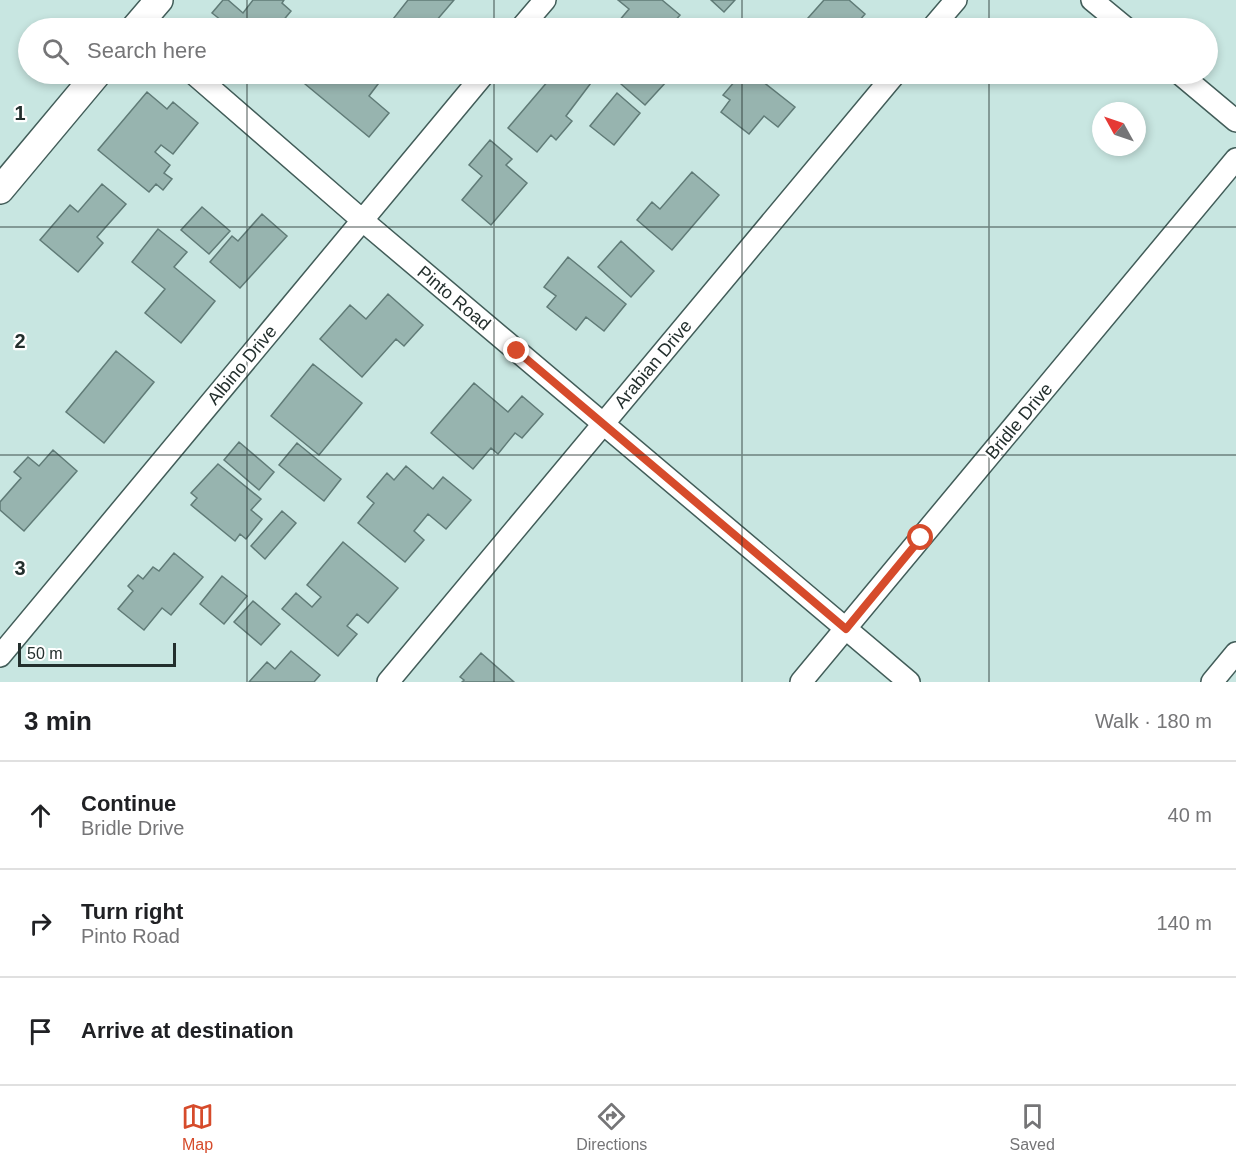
<!DOCTYPE html>
<html lang="en">
<head>
<meta charset="utf-8">
<style>
	:root { --surface:#fff; --page:#f2f2f2; --text:#202124; --muted:#757577; --line:#e0e0e0; --accent:#d64b2b }
	body { margin:0; font-family:Arial,sans-serif; background:var(--page); color:var(--text) }
	.compass { position:absolute; left:1092px; top:102px; width:54px; height:54px; border-radius:50%; background:var(--surface); box-shadow:0 3px 9px #0003; rotate:310deg }
	.scale { position:absolute; left:18px; bottom:15px; width:158px; box-sizing:border-box; padding-left:6px; border:3px solid #232f2d; border-top:0; font-size:16px; line-height:21px; white-space:nowrap; color:#232f2d; -webkit-text-stroke:4px #fff; paint-order:stroke }
	.stop { position:absolute; width:18px; height:18px; margin:-14px; border:4px solid #d64b2b; border-radius:50%; background:#fff }
	.stop.end { background:#d64b2b; border-color:#fff; box-shadow:0 2px 6px #0008 }
	.list { margin:0; padding:0; list-style:none }
	h2 { display:flex; justify-content:space-between; align-items:center; height:78px; margin:0; padding:0 24px; font-size:26px }
	h2 small { font-size:20px; font-weight:400; color:var(--muted) }
	.list li { display:grid; grid-template-columns:39px 1fr auto; gap:18px; align-items:center; box-sizing:border-box; height:108px; padding:0 24px; border-top:2px solid var(--line) }
	.list b { display:block; font-size:22px; white-space:nowrap }
	.list p { margin:0; font-size:20px; white-space:nowrap; color:var(--muted) }
	.list em { font-size:20px; font-style:normal; color:var(--muted) }
	.icon { flex:none; width:33px; height:33px; fill:none; stroke:currentColor; stroke-width:2; stroke-linecap:round; stroke-linejoin:round }
	.map { position:relative; flex:none; width:1236px; height:682px; overflow:hidden }
	.search { position:absolute; background:var(--surface); box-shadow:0 3px 9px #0003; left:18px; right:18px; top:18px; height:66px; display:flex; align-items:center; gap:15px; box-sizing:border-box; padding:0 21px; border-radius:33px; color:var(--muted); font-size:22px }
	.sheet { height:402px; background:var(--surface) }
	nav { display:flex; justify-content:space-around; align-items:center; box-sizing:border-box; height:84px; border-top:2px solid var(--line); background:var(--surface); font-size:16px; color:var(--muted) }
	nav a { display:grid; justify-items:center; gap:3px }
	nav .on { color:var(--accent) }
	.map>svg:first-child { display:block }
	.building { fill:#97b4af; stroke:#607b77; stroke-width:1.5 }
	.lines { fill:none; stroke-linecap:round; stroke-linejoin:round }
	.minor-casing { stroke:#425d59; stroke-width:24 }
	.tertiary-casing { stroke:#425d59; stroke-width:30 }
	.minor { stroke:#fff; stroke-width:21 }
	.tertiary { stroke:#fff; stroke-width:27 }
	.route { stroke:#d64b2b; stroke-width:8 }
	.grid { fill:none; stroke:#232f2d; stroke-width:1.5; stroke-opacity:0.55 }
	.labels { text-anchor:middle; stroke-width:4.5; stroke-linejoin:round; paint-order:stroke }
	.street-label { font-size:18px; fill:#232f2d; stroke:#fff }
	.grid-label { font-size:20px; text-anchor:middle; font-weight:bold; fill:#232f2d; stroke:#fff; stroke-width:4.5; stroke-linejoin:round; paint-order:stroke }
</style>
</head>
<body>
<div class="map">
<svg width="1236" height="682" viewBox="0 0 1236 682">
	<rect width="100%" height="100%" fill="#c8e6e1"/>
	<path class="building" d="M 223,0 L 228,0 L 243,13 L 253,0 L 284,0 L 282,3 L 291,11 L 277,28 L 231,28 L 212,13 Z
		M 408,0 L 454,0 L 430,28 L 405,28 L 393,19 Z
		M 618,0 L 662,0 L 680,15 L 669,28 L 613,28 L 629,9 Z
		M 711,0 L 735,0 L 724,12 Z
		M 824,0 L 849,0 L 865,14 L 853,28 L 796,28 L 798,26 L 800,27 Z
		M 304,74 L 366,74 L 378,84 L 369,96 L 389,113 L 369,137 L 299,79 Z
		M 554,74 L 595,74 L 597,75 L 566,116 L 572,121 L 556,140 L 551,135 L 537,152 L 508,128 Z
		M 630,74 L 656,74 L 666,82 L 645,105 L 621,84 Z
		M 741,74 L 753,74 L 795,107 L 778,127 L 764,116 L 749,134 L 721,112 L 730,100 L 723,95 Z
		M 147,92 L 167,109 L 173,102 L 198,123 L 173,154 L 161,145 L 155,152 L 170,165 L 164,173 L 172,179 L 163,190 L 156,184 L 149,192 L 98,150 Z
		M 617,93 L 640,113 L 614,145 L 590,126 Z
		M 490,140 L 512,159 L 506,165 L 527,183 L 491,225 L 462,200 L 482,176 L 469,165 Z
		M 692,172 L 719,195 L 672,250 L 637,220 L 652,202 L 660,209 Z
		M 102,184 L 126,204 L 97,237 L 103,243 L 78,272 L 40,240 L 70,205 L 78,212 Z
		M 202,207 L 230,231 L 209,254 L 181,230 Z
		M 262,214 L 287,236 L 240,288 L 210,262 L 232,236 L 238,241 Z
		M 158,229 L 187,252 L 174,267 L 215,301 L 181,343 L 145,313 L 165,289 L 132,262 Z
		M 621,241 L 654,271 L 631,297 L 598,267 Z
		M 568,257 L 626,304 L 604,331 L 586,317 L 576,330 L 547,307 L 556,296 L 544,287 Z
		M 388,294 L 423,325 L 404,346 L 396,339 L 362,377 L 320,339 L 350,305 L 366,319 Z
		M 116,351 L 154,382 L 104,443 L 66,412 Z
		M 313,364 L 362,403 L 319,455 L 271,416 Z
		M 474,383 L 508,412 L 522,396 L 543,414 L 522,438 L 515,433 L 498,454 L 491,448 L 473,469 L 431,433 Z
		M 239,442 L 274,472 L 259,490 L 224,460 Z
		M 297,443 L 341,479 L 324,501 L 279,465 Z
		M 53,450 L 77,471 L 24,531 L 0,510 L 0,502 L 21,478 L 14,472 L 28,457 L 39,466 Z
		M 218,464 L 261,499 L 251,510 L 262,519 L 246,539 L 240,534 L 235,541 L 191,505 L 197,498 L 191,493 Z
		M 406,466 L 433,489 L 443,477 L 471,500 L 446,529 L 428,514 L 414,531 L 424,540 L 405,562 L 358,523 L 374,503 L 367,497 L 387,473 L 394,480 Z
		M 282,511 L 296,523 L 265,559 L 251,546 Z
		M 343,542 L 398,588 L 368,623 L 357,614 L 347,626 L 357,634 L 338,656 L 282,609 L 296,593 L 312,607 L 321,597 L 307,585 Z
		M 174,553 L 203,577 L 171,615 L 162,608 L 144,630 L 118,609 L 133,591 L 128,586 L 138,575 L 143,579 L 153,567 L 159,571 Z
		M 222,576 L 247,596 L 224,624 L 200,604 Z
		M 253,601 L 280,624 L 261,645 L 234,622 Z
		M 291,651 L 320,675 L 314,682 L 249,682 L 267,662 L 275,669 Z
		M 481,653 L 514,682 L 462,682 L 464,680 L 460,677 Z"/>
	<g class="lines">
		<defs>
			<path id="minor" d="M 1092,0 L 1126,28
				M 521,28 L 545,0
				M 932,28 L 956,0
				M 194,74 L 362,220 L 909,682
				M 1180,74 L 1236,121
				M 0,656 L 484,74
				M 388,682 L 895,74
				M 801,682 L 1236,159
				M 1212,682 L 1236,653"/>
			<path id="tertiary" d="M 135,28 L 159,0
				M 0,190 L 97,74"/>
		</defs>
		<use href="#minor" class="minor-casing"/>
		<use href="#tertiary" class="tertiary-casing"/>
		<use href="#minor" class="minor"/>
		<use href="#tertiary" class="tertiary"/>
	</g>
	<g class="lines">
		<path class="route" d="M 517,351 L 846,629 L 921,538"/>
	</g>
	<path class="grid" d="M 247,0 L 247,28M 494,0 L 494,28M 742,0 L 742,28M 989,0 L 989,28M 247,74 L 247,682M 494,74 L 494,682M 742,74 L 742,682M 989,74 L 989,682M 0,227 L 1236,227M 0,455 L 1236,455"/>
	<g class="labels">
		<g class="street-label">
			<text transform="translate(454 298) rotate(40)" y="6">Pinto Road</text>
			<text transform="translate(653 364) rotate(-50)" y="6">Arabian Drive</text>
			<text transform="translate(242 365) rotate(-50)" y="6">Albino Drive</text>
			<text transform="translate(1019 421) rotate(-50)" y="6">Bridle Drive</text>
		</g>
	</g>
	<g class="grid-label">
		<text x="20" y="120">1</text>
		<text x="20" y="348">2</text>
		<text x="20" y="575">3</text>
	</g>
</svg>
<svg class="compass" viewBox="-18 -18 36 36"><path d="M0-13l5 13h-10z" fill="#e53935"/><path d="M0 13l5-13h-10z" fill="#757577"/></svg>
<div class="scale">50 m</div>
<div class="stop" style="left:921px;top:538px"></div>
<div class="stop end" style="left:517px;top:351px"></div>
<div class="search"><svg class="icon" aria-label="search" viewBox="0 0 24 24"><circle cx="10" cy="10" r="6"/><path d="M15 15l6 6"/></svg>Search here</div>
</div>
<section class="sheet">
<h2>3 min<small>Walk · 180 m</small></h2>
<ul class="list">
<li><svg class="icon" aria-label="ahead" viewBox="0 0 24 24"><path d="M12 20V5M6 11l6-6 6 6"/></svg><div><b>Continue</b><p>Bridle Drive</p></div><em>40 m</em></li>
<li><svg class="icon" aria-label="right" viewBox="0 0 24 24"><path d="M7 20v-9h11M14 6l5 5-5 5"/></svg><div><b>Turn right</b><p>Pinto Road</p></div><em>140 m</em></li>
<li><svg class="icon" aria-label="arrive" viewBox="0 0 24 24"><path d="M6 21V4h12l-3 4 3 4H6"/></svg><div><b>Arrive at destination</b></div></li>
</ul>
</section>
<nav>
<a class="on"><svg class="icon" aria-label="map" viewBox="0 0 24 24"><path d="M3 6l6-2 6 2 6-2v14l-6 2-6-2-6 2zM9 4v14M15 6v14"/></svg>Map</a>
<a><svg class="icon" aria-label="directions" viewBox="0 0 24 24"><path d="M12 3l9 9-9 9-9-9zM9 14v-3h6M13 9l2 2-2 2"/></svg>Directions</a>
<a><svg class="icon" aria-label="saved" viewBox="0 0 24 24"><path d="M7 4h10v16l-5-4-5 4z"/></svg>Saved</a>
</nav>
</body>
</html>
